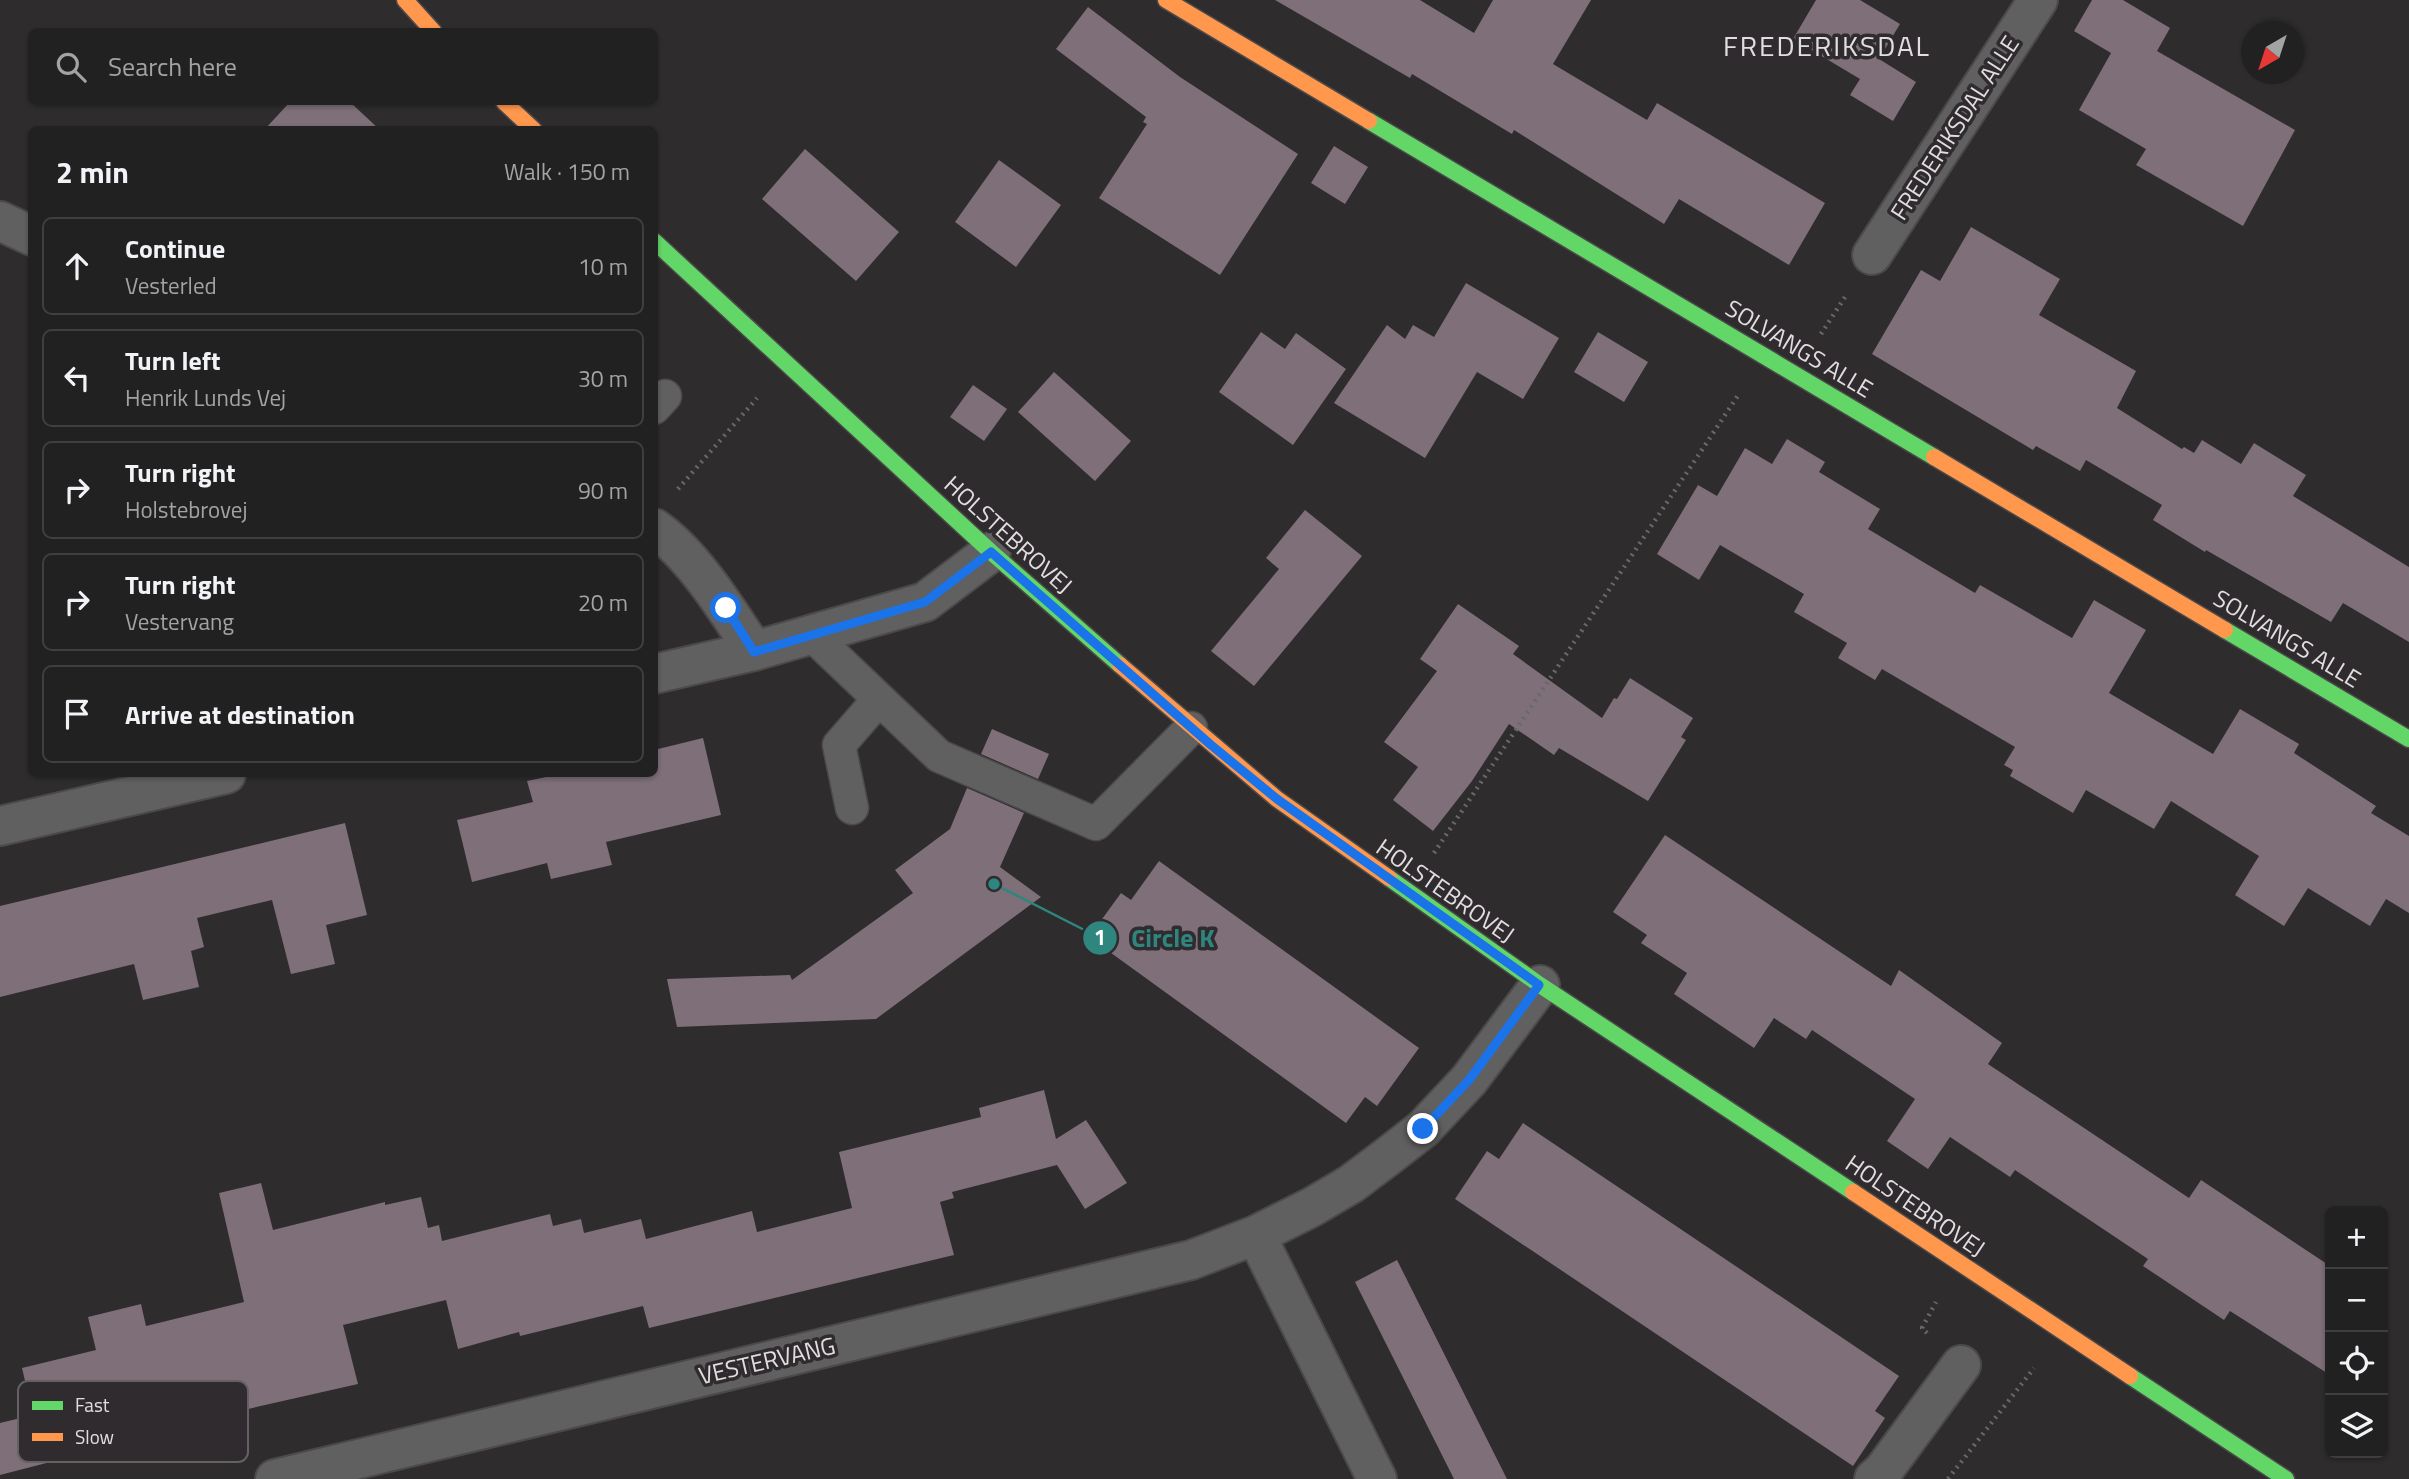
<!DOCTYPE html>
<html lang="en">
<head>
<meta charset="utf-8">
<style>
	:root { --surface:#222122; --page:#2e2e2f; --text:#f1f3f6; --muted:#a2a3a5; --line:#3f3e40 }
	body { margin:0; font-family:"Titillium Web",sans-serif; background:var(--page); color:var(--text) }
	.controls { position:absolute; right:21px; bottom:21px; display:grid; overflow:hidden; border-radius:10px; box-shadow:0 2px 5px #0004 }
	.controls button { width:63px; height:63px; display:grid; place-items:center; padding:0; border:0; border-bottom:2px solid var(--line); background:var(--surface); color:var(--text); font:35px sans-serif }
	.compass { position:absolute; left:2241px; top:21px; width:63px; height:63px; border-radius:50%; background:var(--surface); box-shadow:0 2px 5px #0004; rotate:219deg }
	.stop { position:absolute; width:21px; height:21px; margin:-16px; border:5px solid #1a73e8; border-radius:50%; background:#fff }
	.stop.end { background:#1a73e8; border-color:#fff; box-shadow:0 2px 7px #0008 }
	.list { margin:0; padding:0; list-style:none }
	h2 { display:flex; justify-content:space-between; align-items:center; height:91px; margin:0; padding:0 28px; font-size:30px }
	h2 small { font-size:23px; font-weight:400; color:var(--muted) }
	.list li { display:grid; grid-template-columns:46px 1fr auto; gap:21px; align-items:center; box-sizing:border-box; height:98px; margin:0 14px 14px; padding:0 14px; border:2px solid var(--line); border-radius:10px }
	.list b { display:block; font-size:26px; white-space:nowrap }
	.list p { margin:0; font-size:23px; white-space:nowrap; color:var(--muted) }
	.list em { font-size:23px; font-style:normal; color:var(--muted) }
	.icon { flex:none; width:38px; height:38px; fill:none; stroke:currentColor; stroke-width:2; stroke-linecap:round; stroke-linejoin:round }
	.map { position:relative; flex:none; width:2409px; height:1479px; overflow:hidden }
	.search { position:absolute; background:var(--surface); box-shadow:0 2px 5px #0004; left:28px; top:28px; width:630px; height:77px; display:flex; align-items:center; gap:18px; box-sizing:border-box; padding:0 24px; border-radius:10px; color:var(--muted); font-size:26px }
	.panel { position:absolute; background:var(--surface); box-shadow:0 2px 5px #0004; left:28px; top:126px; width:630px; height:651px; border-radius:10px }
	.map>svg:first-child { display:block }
	.building { fill:#7e6f78 }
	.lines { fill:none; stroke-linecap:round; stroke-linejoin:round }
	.lane-casing { stroke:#4b494a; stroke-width:35 }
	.street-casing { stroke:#4b494a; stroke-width:42 }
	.fast-casing { stroke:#4b494a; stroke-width:19 }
	.slow-casing { stroke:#4b494a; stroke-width:19 }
	.path { stroke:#6a6868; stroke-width:4.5; stroke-dasharray:2 5; stroke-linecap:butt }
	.lane { stroke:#616061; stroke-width:32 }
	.street { stroke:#616061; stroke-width:38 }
	.fast { stroke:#63d668; stroke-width:16 }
	.slow { stroke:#ff974d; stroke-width:16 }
	.route { stroke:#1a73e8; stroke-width:9 }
	.labels { text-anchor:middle; stroke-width:7; stroke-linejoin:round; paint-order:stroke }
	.street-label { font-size:24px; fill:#e0dedf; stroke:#2f2b2e }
	.quarter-label { font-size:28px; letter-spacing:2px; fill:#e0dedf; stroke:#2f2b2e }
	.key { fill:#2f2b2e; stroke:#646163; stroke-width:2 }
	.key-label { font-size:19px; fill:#e0dedf }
	.leader { fill:none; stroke:#2e867f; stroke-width:2.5 }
	.callout-dot { fill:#2e867f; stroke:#2f2b2e; stroke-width:2.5 }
	.mark-label { font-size:21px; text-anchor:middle; font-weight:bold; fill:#fff }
	.callout-label { font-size:26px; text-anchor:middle; font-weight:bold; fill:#2e867f; stroke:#2f2b2e; stroke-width:7; stroke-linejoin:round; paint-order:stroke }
</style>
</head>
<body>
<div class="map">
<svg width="2409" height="1479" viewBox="0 0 2409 1479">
	<rect width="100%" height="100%" fill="#2e2c2d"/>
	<path class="building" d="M 1275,0 L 1420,0 L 1474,33 L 1493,0 L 1591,0 L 1553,64 L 1647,120 L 1657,103 L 1825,203 L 1789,265 L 1679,199 L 1664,224 L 1514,130 L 1512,134 L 1412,74 L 1410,78 Z
		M 1816,0 L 1860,0 L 1900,24 L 1879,59 L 1916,82 L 1893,121 L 1850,95 L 1860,79 L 1793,39 Z
		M 2092,0 L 2123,0 L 2170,28 L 2157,51 L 2295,130 L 2243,226 L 2136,165 L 2146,149 L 2079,110 L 2111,53 L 2074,31 Z
		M 1088,7 L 1180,77 L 1298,154 L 1220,275 L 1099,198 L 1147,124 L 1143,122 L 1146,117 L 1056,49 Z
		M 290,102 L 350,102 L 380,130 L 264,130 Z
		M 1334,146 L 1368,167 L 1345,204 L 1311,183 Z
		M 805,149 L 899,232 L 856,281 L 762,199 Z
		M 999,160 L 1061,205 L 1016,267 L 955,222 Z
		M 1971,227 L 2060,279 L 2039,315 L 2136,371 L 2117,408 L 2182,449 L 2184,447 L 2194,453 L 2202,440 L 2241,464 L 2254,443 L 2306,475 L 2293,496 L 2409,567 L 2409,642 L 2343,603 L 2331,622 L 2206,550 L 2205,552 L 2153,520 L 2162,505 L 2086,460 L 2080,471 L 2036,446 L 2033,450 L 1872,354 L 1921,270 L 1940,281 Z
		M 1466,283 L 1559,338 L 1523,399 L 1477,372 L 1425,458 L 1334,403 L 1387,325 L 1405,339 L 1413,325 L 1434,337 Z
		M 1261,332 L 1285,349 L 1296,333 L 1346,369 L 1293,445 L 1219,392 Z
		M 1598,332 L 1648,362 L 1624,402 L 1574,372 Z
		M 1054,372 L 1131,441 L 1095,481 L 1018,412 Z
		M 973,385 L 1007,409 L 984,441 L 950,417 Z
		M 1787,439 L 1825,462 L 1819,472 L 1880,509 L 1868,529 L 1975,593 L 1980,585 L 2072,638 L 2094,600 L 2146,630 L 2109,693 L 2213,754 L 2240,709 L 2299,744 L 2294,753 L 2376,806 L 2371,813 L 2409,836 L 2409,913 L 2386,899 L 2370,926 L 2308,888 L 2284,926 L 2235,895 L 2259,856 L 2171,801 L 2154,829 L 2086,790 L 2073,813 L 2010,776 L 2013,770 L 2004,765 L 2015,747 L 1882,669 L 1875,680 L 1838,658 L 1847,643 L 1794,612 L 1804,594 L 1720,545 L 1699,580 L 1657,554 L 1698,485 L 1717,496 L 1745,448 L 1772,464 Z
		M 1305,510 L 1362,556 L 1254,686 L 1211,651 L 1279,569 L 1266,558 Z
		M 1458,604 L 1519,646 L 1513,654 L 1602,718 L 1614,698 L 1617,699 L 1630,678 L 1693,718 L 1681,737 L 1686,740 L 1648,801 L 1559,748 L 1554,755 L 1509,724 L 1472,781 L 1433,831 L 1393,800 L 1418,767 L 1384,742 L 1437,671 L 1420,659 Z
		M 992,729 L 1049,754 L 1038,779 L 981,754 Z
		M 703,738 L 721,815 L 606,842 L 612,865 L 551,879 L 547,863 L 472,882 L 457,820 L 533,802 L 527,781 L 560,774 L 654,774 L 654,750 Z
		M 967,788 L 1024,813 L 1000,867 L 1041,897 L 876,1019 L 677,1027 L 667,979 L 790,975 L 792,980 L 913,893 L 895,870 L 950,829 Z
		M 345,823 L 367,915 L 326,925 L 335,964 L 291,974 L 272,900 L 197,918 L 204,947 L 191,951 L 199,987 L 143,1000 L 134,964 L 0,997 L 0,906 Z
		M 1665,835 L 1891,986 L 1899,970 L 2002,1043 L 1988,1064 L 2189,1198 L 2201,1180 L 2327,1264 L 2330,1259 L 2330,1375 L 2230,1311 L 2224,1320 L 2143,1266 L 2148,1259 L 2015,1170 L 2010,1177 L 1950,1137 L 1928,1169 L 1887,1141 L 1915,1099 L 1812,1030 L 1806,1039 L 1774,1018 L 1754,1048 L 1674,994 L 1687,973 L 1641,943 L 1647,935 L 1613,912 Z
		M 1159,861 L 1419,1048 L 1377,1106 L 1365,1097 L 1346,1123 L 1089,937 L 1121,893 L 1131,900 Z
		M 1044,1090 L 1056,1139 L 1086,1120 L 1127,1183 L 1085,1209 L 1057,1165 L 952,1192 L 954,1198 L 940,1202 L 954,1255 L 649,1328 L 643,1306 L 520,1336 L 519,1332 L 458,1349 L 446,1300 L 343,1325 L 358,1384 L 239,1411 L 240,1413 L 0,1475 L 0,1423 L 33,1415 L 22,1368 L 96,1350 L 88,1317 L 141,1304 L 146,1326 L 244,1302 L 219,1193 L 261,1183 L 273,1230 L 385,1202 L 385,1205 L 421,1197 L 428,1228 L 439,1225 L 442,1241 L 550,1214 L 553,1226 L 581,1219 L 584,1233 L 641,1219 L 646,1239 L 752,1211 L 757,1232 L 852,1208 L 839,1152 L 981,1117 L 979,1108 Z
		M 1523,1123 L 1899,1376 L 1875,1411 L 1885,1418 L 1853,1466 L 1455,1199 L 1487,1151 L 1499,1159 Z
		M 1397,1260 L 1507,1479 L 1454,1479 L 1355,1282 Z"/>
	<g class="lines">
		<defs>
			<path id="lane" d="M 654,408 L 665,396
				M 812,635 L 939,756 L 1096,824 L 1191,728
				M 852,808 L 839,745 L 879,699"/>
			<path id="street" d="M 0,221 L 32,236
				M 1872,255 L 2038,0
				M 654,528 C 693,554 729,613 754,651
				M 654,674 L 754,651 L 925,602 L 991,552
				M 0,826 L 226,774
				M 1256,1235 L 1377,1479
				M 275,1479 L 1191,1260 L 1256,1235 L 1312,1207 L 1351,1184 L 1387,1157 L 1423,1129 L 1469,1080 L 1540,985
				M 1874,1479 L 1883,1471 L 1961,1365"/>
			<path id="fast" d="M 1369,121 L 1934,457
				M 654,241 L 991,552 L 1120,665
				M 2225,630 L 2409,739
				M 1389,878 L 1540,985 L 1853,1192
				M 2130,1376 L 2286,1479"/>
			<path id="slow" d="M 405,0 L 434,32
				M 1166,0 L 1369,121
				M 504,102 L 534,130
				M 1934,457 L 2225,630
				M 1120,665 L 1277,799 L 1389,878
				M 1853,1192 L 2130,1376"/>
		</defs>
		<use href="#lane" class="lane-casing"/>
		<use href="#street" class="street-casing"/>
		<use href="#fast" class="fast-casing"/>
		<use href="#slow" class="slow-casing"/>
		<path class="path" d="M 1821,334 L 1847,294
			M 678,489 L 757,398
			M 1434,853 L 1739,394
			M 1927,1333 L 1922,1328 L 1936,1302
			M 1948,1479 L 2034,1368"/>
		<use href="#lane" class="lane"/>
		<use href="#street" class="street"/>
		<use href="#fast" class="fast"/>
		<use href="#slow" class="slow"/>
	</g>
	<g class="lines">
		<path class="route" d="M 726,608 L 754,652 L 925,602 L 991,552 L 1211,745 L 1277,799 L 1539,985 L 1469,1080 L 1423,1129"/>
	</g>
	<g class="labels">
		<g class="street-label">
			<text transform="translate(1955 128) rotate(-57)" y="8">FREDERIKSDAL ALLE</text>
			<text transform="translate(1799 349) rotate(31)" y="8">SOLVANGS ALLE</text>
			<text transform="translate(1008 535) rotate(42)" y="8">HOLSTEBROVEJ</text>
			<text transform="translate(2287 639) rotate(31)" y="8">SOLVANGS ALLE</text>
			<text transform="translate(1445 891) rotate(35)" y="8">HOLSTEBROVEJ</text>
			<text transform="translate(1915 1206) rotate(34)" y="8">HOLSTEBROVEJ</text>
			<text transform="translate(767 1361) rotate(-13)" y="8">VESTERVANG</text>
		</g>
		<g class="quarter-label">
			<text x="1827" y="56">FREDERIKSDAL</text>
		</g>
	</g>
	<rect x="18" y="1381" width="230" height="81" rx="10" class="key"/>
	<rect x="32" y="1401" width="31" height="9" fill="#63d668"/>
	<rect x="32" y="1433" width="31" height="8" fill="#ff974d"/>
	<g class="key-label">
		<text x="75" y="1412">Fast</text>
		<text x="75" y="1444">Slow</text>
	</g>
	<path class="leader" d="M994 884L1100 938"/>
	<g class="callout-dot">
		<circle cx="994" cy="884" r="7"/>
		<circle cx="1100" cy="938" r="18"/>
	</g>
	<g class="mark-label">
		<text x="1100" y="945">1</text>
	</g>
	<g class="callout-label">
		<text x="1173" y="947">Circle K</text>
	</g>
</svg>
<div class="controls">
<button>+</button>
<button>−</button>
<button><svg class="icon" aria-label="locate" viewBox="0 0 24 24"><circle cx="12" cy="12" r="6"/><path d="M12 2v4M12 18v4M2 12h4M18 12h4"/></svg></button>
<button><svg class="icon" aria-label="layers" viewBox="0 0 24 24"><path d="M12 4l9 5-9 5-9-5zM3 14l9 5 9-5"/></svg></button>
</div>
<svg class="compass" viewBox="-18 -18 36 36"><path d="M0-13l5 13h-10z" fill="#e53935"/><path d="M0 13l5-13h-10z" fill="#a2a3a5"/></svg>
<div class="stop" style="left:726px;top:608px"></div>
<div class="stop end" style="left:1423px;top:1129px"></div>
<div class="search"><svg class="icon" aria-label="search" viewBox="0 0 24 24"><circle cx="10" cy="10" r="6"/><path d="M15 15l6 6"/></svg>Search here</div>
<section class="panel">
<h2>2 min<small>Walk · 150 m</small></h2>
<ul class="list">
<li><svg class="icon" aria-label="ahead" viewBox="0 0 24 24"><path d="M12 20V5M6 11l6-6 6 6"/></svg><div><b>Continue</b><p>Vesterled</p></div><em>10 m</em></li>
<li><svg class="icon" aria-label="left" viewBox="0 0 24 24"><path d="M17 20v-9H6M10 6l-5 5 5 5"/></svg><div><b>Turn left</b><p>Henrik Lunds Vej</p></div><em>30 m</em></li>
<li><svg class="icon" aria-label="right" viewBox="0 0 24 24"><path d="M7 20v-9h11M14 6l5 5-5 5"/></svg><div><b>Turn right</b><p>Holstebrovej</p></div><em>90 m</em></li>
<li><svg class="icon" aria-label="right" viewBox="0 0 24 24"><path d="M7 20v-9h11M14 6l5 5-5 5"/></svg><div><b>Turn right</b><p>Vestervang</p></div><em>20 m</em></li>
<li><svg class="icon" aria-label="arrive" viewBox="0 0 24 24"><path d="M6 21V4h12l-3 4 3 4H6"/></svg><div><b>Arrive at destination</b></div></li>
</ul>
</section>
</div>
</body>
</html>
